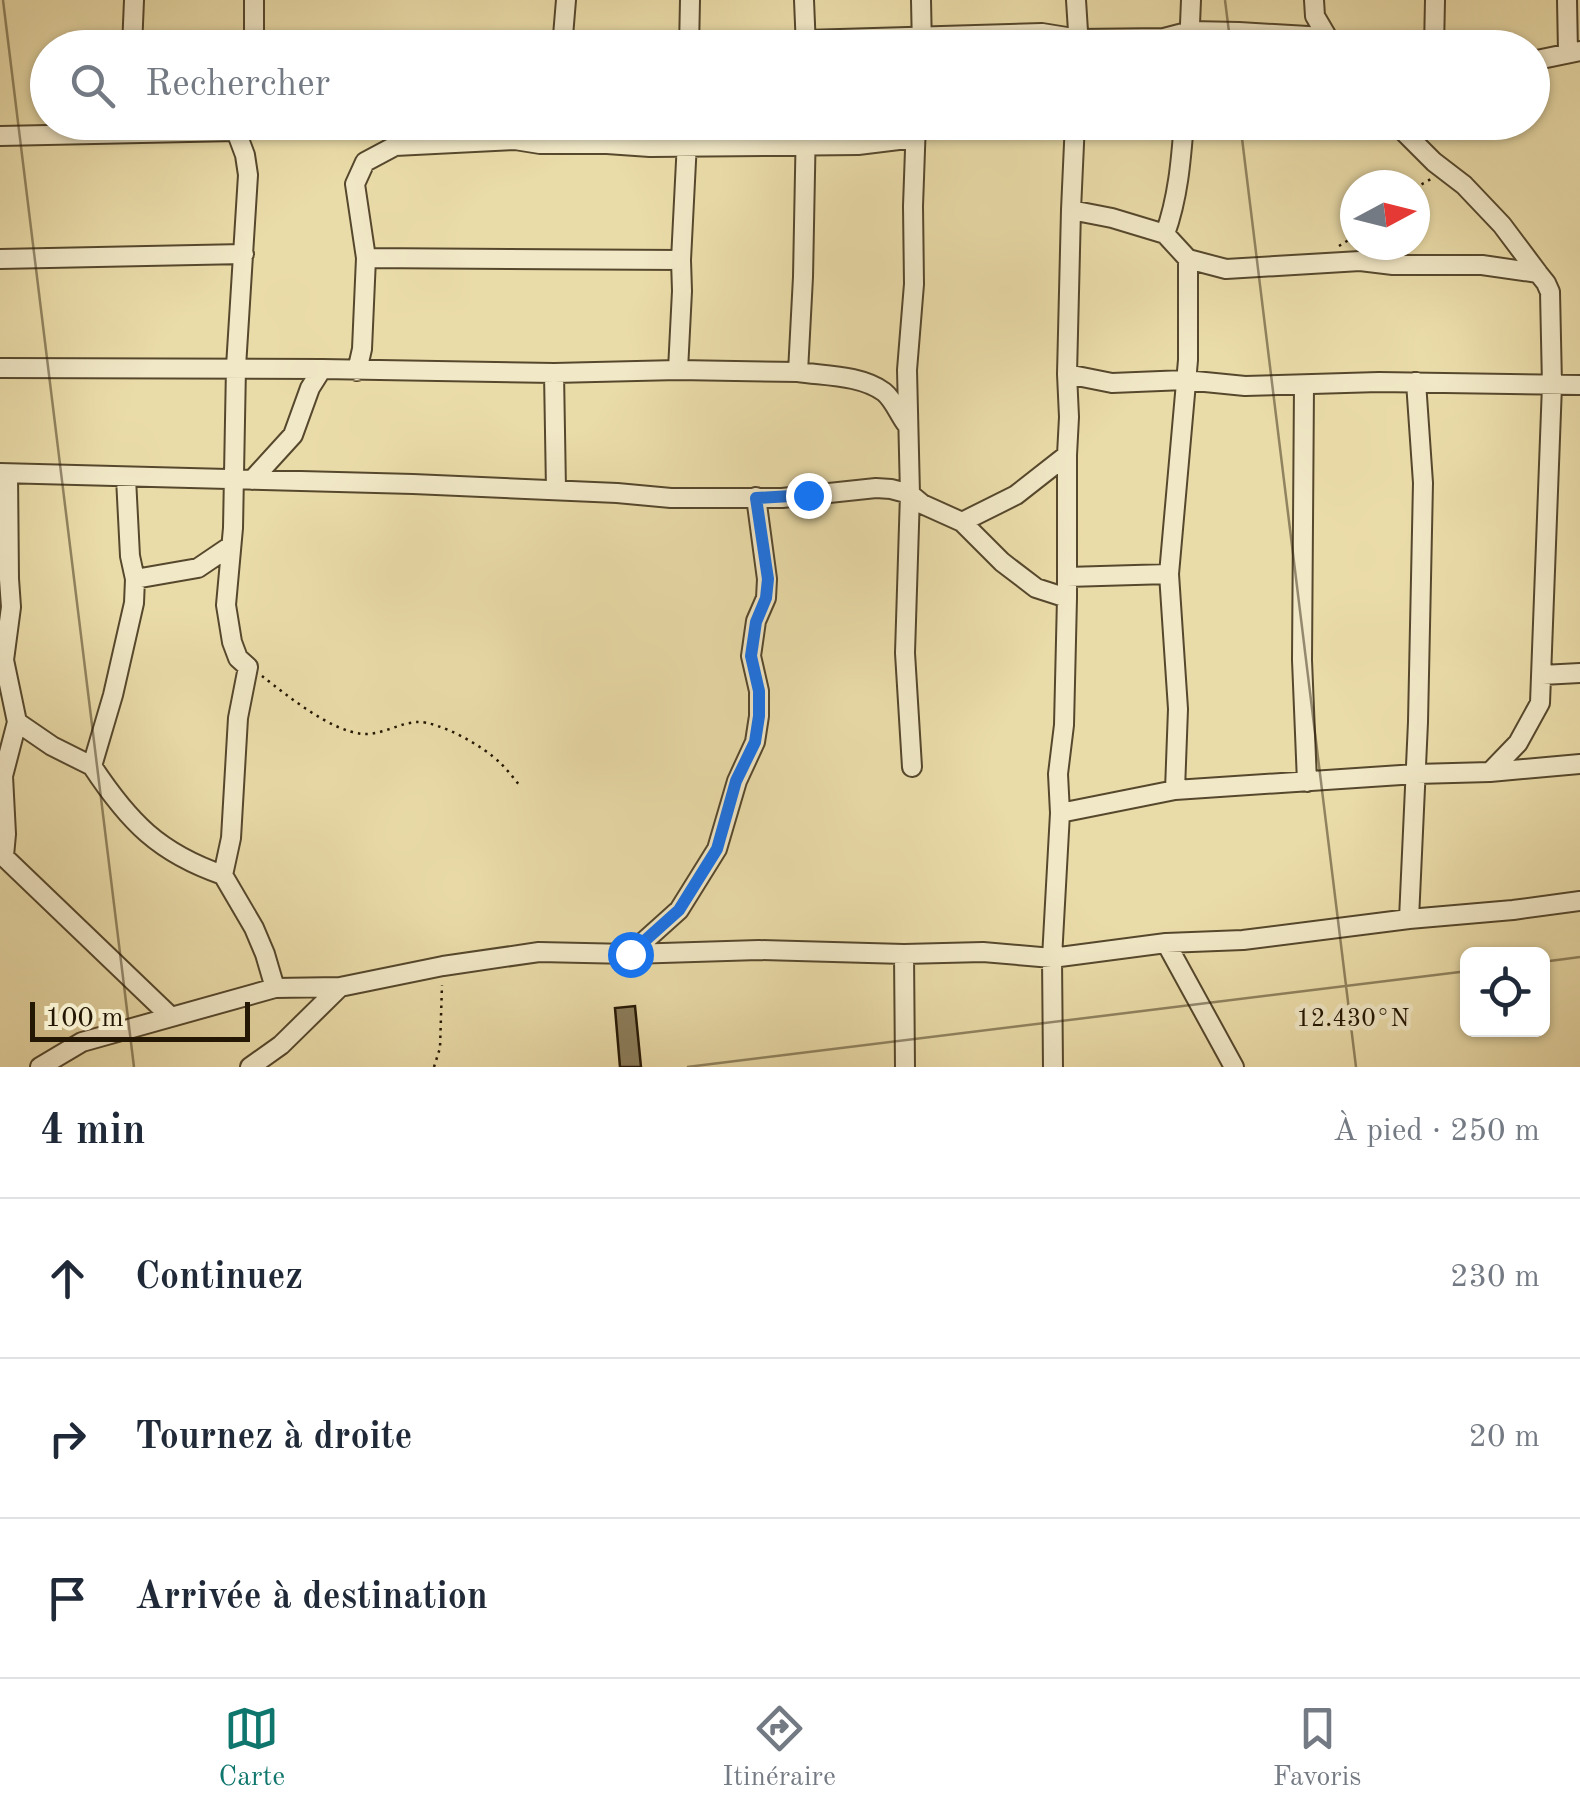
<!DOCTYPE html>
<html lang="fr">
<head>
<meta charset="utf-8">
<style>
	:root { --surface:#fff; --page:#f6f6f7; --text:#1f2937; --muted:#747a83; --line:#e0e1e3; --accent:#0f766e }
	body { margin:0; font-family:"Old Standard TT",serif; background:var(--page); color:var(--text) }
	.controls { position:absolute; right:30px; bottom:30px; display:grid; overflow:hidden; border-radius:15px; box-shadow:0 2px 8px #0004 }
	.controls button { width:90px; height:90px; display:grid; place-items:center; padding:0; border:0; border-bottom:2px solid var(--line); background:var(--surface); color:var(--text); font:50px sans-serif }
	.compass { position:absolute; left:1340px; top:170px; width:90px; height:90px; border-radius:50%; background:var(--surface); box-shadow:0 2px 8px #0004; rotate:83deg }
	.scale { position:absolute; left:30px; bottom:25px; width:220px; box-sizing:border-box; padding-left:10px; border:5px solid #241704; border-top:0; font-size:28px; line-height:35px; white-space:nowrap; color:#241704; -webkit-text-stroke:8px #f1e8c7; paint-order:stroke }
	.stop { position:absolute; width:30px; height:30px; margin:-22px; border:8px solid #1a73e8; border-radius:50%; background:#fff }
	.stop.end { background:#1a73e8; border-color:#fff; box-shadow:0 2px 10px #0008 }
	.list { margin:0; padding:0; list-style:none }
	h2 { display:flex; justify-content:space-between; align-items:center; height:130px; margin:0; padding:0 40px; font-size:42px }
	h2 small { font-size:32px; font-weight:400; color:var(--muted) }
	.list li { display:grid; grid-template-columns:65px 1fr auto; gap:30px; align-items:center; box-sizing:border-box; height:160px; padding:0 40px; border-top:2px solid var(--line) }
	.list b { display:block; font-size:38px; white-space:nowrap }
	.list em { font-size:32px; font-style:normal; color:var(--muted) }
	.icon { flex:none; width:55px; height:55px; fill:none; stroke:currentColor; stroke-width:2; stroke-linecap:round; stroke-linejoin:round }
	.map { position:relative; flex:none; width:1580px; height:1067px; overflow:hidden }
	.search { position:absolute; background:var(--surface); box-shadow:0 2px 8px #0004; left:30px; right:30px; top:30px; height:110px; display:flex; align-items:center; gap:25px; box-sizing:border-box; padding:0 35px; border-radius:55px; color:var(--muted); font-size:38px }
	.sheet { height:610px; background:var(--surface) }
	nav { display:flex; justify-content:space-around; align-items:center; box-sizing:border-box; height:140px; border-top:2px solid var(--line); background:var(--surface); font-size:28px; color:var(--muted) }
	nav a { display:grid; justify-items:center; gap:5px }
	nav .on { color:var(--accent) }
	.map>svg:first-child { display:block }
	.building { fill:#8b7d5a; stroke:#241704; stroke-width:2.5 }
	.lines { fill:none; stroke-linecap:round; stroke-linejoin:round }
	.street-casing { stroke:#56482d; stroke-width:22 }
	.path { stroke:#241704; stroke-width:2.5; stroke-dasharray:2.5 5; stroke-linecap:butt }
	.street { stroke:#f1e8c7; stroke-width:18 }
	.route { stroke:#1a73e8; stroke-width:12 }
	.ticks { fill:none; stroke:#241704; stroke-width:2.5; stroke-opacity:0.45 }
	.ticks-label { font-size:25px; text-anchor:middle; fill:#241704; stroke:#f1e8c7; stroke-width:9; stroke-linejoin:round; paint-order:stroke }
</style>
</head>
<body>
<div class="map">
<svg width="1580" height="1067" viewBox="0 0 1580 1067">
	<rect width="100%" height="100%" fill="#eadca9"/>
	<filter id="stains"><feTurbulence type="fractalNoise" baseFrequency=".002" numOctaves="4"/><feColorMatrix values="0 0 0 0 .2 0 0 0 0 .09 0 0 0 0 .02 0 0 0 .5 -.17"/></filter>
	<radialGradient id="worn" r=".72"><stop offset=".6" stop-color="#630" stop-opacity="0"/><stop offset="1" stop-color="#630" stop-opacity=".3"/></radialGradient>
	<path class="building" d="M 635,1006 L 641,1067 L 620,1067 L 615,1008 Z"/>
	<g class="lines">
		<defs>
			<path id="street" d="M 804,0 L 806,48
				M 921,0 L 922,48
				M 1076,0 L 1079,47
				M 1314,0 L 1315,16 L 1332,45
				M 1567,0 L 1568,52
				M 806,40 L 1042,33 L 1079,39 L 1164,38 L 1191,31 L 1239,32 L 1325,37 L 1352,48
				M 132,48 L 134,0
				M 254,48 L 254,0
				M 562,48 L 566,0
				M 689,48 L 690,0
				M 1189,48 L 1191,0
				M 1434,48 L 1435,0
				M 1532,61 L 1580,51
				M 1394,122 L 1434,162 L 1464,185 L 1502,225 L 1538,273
				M 0,136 L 236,131 L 245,155 L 248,175 L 236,367 L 233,528 L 226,605 L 232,642 L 238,658 L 248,667 L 238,718 L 231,838 L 223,875 C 159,853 129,822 92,766
				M 1071,210 L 1112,218 L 1165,234 L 1188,259 L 1226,269 L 1360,261 L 1393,265 L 1482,265 L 1538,273 L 1546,283 L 1550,292 L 1552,385 L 1540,703 L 1518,743 L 1490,772
				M 1165,234 C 1178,198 1181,161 1184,122
				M 0,259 L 244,254
				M 681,260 L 688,122
				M 0,368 L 322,369
				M 678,370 L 682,291 L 681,260 L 366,258 L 355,184 L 365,162 L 395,146 L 515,140 L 540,144 L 607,144 L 650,147 L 858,145 L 915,138
				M 357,371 L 362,349 L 366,258
				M 798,372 C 825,376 861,375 884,392 C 894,400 899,415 907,425
				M 554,373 L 556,490
				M 1067,374 L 1112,383 L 1185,380 L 1245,386 L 1379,382 L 1580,385
				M 1304,385 L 1302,660 L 1307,782
				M 0,473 L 413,484 L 617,493 L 671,498 L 782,498 L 876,488 L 891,489 L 910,494 L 922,504 L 962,522 L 1002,562 L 1036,588 L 1067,598
				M 252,480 L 293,435 L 310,388 L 322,369 L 554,373 L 678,370 L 798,372 L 803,277 L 806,122
				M 962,522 L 1016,495 L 1067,455
				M 1169,574 L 1188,360 L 1188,259
				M 1067,577 L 1169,574 L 1178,709 L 1175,790
				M 135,579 L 198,568 L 229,547
				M 1542,675 L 1580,673
				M 17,722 L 52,746 L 92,766 L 113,695 L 134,603 L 135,579 L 130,556 L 126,478
				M 912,767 L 905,653 L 910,494 L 907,370 L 914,284 L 913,206 L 916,122
				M 1060,813 L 1175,790 L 1416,774 L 1490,772 L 1580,764
				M 0,853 L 170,1016
				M 4,856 L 6,834 L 3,776 L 17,722 L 4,660 L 11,607 L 9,579 L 8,474
				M 223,875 L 254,928 L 265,954 L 275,988
				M 1409,919 L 1418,722 L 1423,483 L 1416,382
				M 1166,943 L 1234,1067
				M 630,954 L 679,910 L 717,849 L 737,781 L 755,742 L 759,716 L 759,691 L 751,656 L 756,621 L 766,598 L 767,579 L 756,497
				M 904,954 L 905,1067
				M 40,1067 L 82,1042 L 275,988 L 340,987 L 443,966 L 539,952 L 630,954 L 759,950 L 904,954 L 983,952 L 1052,958 L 1166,943 L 1243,940 L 1409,919 L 1513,910 L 1580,901
				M 250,1067 L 281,1045 L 340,987
				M 1053,1067 L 1052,958 L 1060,813 L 1058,774 L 1064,725 L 1067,598 L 1067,455 L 1069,417 L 1067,374 L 1071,210 L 1075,122"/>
		</defs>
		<use href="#street" class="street-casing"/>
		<path class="path" d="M 1415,188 L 1431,179
			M 1339,246 L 1355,236
			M 262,676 C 288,696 330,731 363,734 C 382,735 399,723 417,722 C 439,721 485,747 500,763 C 508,770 514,779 521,787
			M 434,1067 L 440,1048 L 442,985"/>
		<use href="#street" class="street"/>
	</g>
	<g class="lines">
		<path class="route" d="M 630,954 L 679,910 L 717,849 L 736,781 L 755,742 L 759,716 L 759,691 L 751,656 L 756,622 L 766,598 L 768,579 L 756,498 L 808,495"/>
	</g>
	<path class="ticks" d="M 3,0 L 134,1067M 1225,0 L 1231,48M 1240,122 L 1356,1067M 1542,962 L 1580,957M 687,1067 L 1468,971"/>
	<g class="ticks-label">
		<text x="1353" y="1026">12.430°N</text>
	</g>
	<rect width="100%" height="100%" filter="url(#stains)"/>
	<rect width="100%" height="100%" fill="url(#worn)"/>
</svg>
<div class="controls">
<button><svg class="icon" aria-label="locate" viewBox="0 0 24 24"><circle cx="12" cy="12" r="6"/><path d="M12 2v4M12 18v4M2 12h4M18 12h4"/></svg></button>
</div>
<svg class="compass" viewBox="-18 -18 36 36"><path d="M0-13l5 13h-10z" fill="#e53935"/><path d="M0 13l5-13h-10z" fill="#747a83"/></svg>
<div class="scale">100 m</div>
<div class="stop" style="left:630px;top:954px"></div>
<div class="stop end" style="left:808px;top:495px"></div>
<div class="search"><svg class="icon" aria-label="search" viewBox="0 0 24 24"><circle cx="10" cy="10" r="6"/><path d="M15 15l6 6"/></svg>Rechercher</div>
</div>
<section class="sheet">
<h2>4 min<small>À pied · 250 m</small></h2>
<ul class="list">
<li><svg class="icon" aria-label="ahead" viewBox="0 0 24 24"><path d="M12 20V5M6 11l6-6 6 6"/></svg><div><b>Continuez</b></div><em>230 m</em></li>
<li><svg class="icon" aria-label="right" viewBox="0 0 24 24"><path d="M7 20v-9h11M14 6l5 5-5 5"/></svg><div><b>Tournez à droite</b></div><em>20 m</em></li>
<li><svg class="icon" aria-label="arrive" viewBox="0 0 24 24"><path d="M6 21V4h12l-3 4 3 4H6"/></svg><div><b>Arrivée à destination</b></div></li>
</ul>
</section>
<nav>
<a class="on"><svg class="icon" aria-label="map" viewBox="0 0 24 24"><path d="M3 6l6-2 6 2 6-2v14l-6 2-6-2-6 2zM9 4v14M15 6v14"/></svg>Carte</a>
<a><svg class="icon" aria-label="directions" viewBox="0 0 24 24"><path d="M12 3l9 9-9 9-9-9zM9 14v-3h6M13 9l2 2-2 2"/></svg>Itinéraire</a>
<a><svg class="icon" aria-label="saved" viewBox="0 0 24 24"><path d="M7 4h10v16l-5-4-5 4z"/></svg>Favoris</a>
</nav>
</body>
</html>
